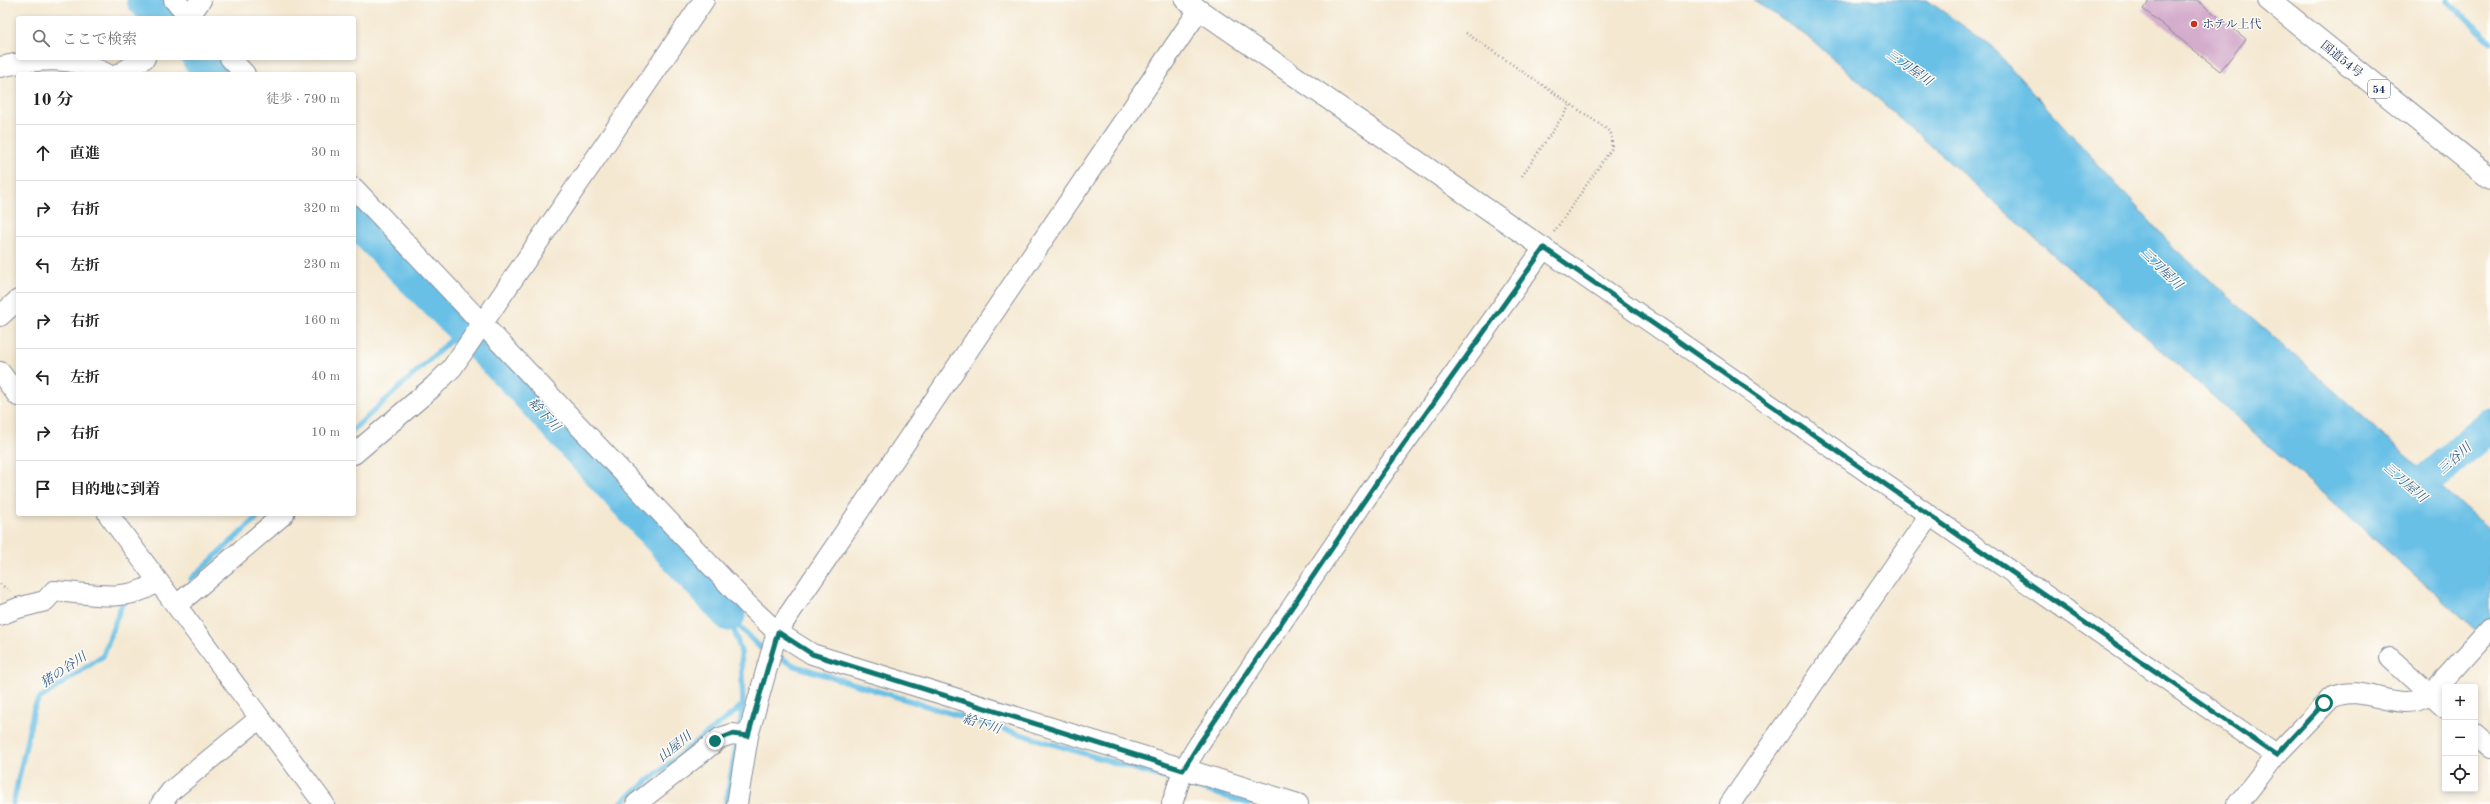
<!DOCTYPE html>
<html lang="ja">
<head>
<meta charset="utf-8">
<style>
	:root { --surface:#fff; --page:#f6f6f6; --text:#222; --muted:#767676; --line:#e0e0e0 }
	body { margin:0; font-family:"Old Standard TT","Noto Serif JP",serif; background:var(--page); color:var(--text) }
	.controls { position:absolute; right:12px; bottom:12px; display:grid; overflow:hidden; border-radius:4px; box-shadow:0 2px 6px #0003 }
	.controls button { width:36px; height:36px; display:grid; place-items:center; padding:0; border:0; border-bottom:1px solid var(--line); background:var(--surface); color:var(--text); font:20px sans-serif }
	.stop { position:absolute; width:12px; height:12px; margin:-9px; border:3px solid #0f766e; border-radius:50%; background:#fff }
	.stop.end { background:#0f766e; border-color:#fff; box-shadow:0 1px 4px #0008 }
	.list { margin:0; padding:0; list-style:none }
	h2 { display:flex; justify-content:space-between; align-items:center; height:52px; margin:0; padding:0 16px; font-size:17px }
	h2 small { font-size:13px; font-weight:400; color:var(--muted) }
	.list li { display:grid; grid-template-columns:26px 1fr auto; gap:12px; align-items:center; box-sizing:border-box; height:56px; padding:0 16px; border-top:1px solid var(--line) }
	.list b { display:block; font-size:15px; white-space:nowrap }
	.list em { font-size:13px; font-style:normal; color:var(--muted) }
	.icon { flex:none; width:22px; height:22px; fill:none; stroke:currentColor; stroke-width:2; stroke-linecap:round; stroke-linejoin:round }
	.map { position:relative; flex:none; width:2490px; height:804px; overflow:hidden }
	.search { position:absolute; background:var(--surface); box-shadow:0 2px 6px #0003; left:16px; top:16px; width:340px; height:44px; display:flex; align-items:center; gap:10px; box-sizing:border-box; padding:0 14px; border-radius:4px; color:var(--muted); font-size:15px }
	.panel { position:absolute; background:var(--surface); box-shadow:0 2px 6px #0003; left:16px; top:72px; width:340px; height:444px; border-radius:4px }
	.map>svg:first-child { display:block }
	.water { fill:#69c0e6; stroke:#4278a2 }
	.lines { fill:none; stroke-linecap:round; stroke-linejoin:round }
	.stream { stroke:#69c0e6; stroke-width:5.5 }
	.river { stroke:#69c0e6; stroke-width:33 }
	.building { fill:#d4accc }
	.minor-casing { stroke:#888c98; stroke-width:22 }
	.highway-casing { stroke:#888c98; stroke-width:24 }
	.path { stroke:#888c98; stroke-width:2.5; stroke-dasharray:1 3; stroke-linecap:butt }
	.minor { stroke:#fff; stroke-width:20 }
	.highway { stroke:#fff; stroke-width:22 }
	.route { stroke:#0f766e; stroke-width:5 }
	.poi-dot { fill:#c8321e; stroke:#fdfcf7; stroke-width:1.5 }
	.labels { text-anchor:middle; stroke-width:3; stroke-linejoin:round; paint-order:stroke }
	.shield { fill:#fdfcf7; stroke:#5f6c8c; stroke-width:1 }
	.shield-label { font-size:11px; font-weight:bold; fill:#1b2f5e }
	.poi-label { font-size:12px; fill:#1b2f5e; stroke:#fdfcf7; text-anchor:start }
	.street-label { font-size:12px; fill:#1b2f5e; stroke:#fdfcf7 }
	.water-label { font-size:13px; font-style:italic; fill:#325a87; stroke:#fdfcf7 }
</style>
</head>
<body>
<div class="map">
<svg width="2490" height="804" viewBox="0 0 2490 804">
	<rect width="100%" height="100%" fill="#fdfcf7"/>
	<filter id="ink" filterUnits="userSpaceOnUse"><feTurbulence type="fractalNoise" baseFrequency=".025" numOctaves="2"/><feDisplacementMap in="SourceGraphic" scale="8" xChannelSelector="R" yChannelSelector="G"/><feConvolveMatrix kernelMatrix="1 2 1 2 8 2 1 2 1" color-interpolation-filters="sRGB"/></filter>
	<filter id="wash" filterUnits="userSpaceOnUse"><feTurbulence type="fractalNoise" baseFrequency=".012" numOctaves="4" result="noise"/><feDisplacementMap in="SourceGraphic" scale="16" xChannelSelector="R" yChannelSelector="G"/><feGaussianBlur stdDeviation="0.9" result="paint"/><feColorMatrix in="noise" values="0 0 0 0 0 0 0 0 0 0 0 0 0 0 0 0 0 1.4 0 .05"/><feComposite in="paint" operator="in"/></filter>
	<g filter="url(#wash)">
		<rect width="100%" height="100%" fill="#f4e8d1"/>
		<path class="water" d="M 1754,0 L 1927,0 L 1991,46 L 2174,248 L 2490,530 L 2490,642 L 1812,40 Z"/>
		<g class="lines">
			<path class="stream" d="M 2448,0 L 2490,41
				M 354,429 L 464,328
				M 191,579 L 261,514
				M 729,615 L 756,644 L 795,666 L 1251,804
				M 730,617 L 741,652 L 743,705 L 739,732
				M 13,804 L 34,708 L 39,699 L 103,656 L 123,601
				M 619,804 L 743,705
				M 726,804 L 736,747"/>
			<path class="river" d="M 143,0 L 160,18
				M 198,58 L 213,74
				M 354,220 L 517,383 L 729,615
				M 2417,490 L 2490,425"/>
		</g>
		<g id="blocks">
			<path class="building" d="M 2150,0 L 2197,0 L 2246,39 L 2220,71 L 2143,9 Z"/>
		</g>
	</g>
	<g filter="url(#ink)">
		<use href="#blocks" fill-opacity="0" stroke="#888c98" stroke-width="1"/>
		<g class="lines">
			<defs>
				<path id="minor" d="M 174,0 L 192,18
					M 1185,0 L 2276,755
					M 188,18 L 201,0
					M 230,58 L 245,74
					M 0,67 C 36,59 73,55 107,74
					M 119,74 L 145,58
					M 354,188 L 748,605 L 777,632 L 812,654 L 1298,804
					M 0,316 L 18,300
					M 0,372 L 18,396
					M 354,454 L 434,386 L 452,368 L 704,0
					M 108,514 L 324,804
					M 177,605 L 284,514
					M 0,615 L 18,608 L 45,601 L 54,591 C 86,593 124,603 152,585
					M 2390,658 L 2445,708
					M 2475,734 L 2490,747
					M 161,804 L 171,791 L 260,718
					M 636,804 L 720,738 L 732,734 L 748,736
					M 737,804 L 748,736 L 777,632 L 1199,10
					M 1172,804 L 1183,770 L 1199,744 L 1379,479 L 1544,248
					M 1730,804 L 1929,516
					M 2238,804 L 2276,755 L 2331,698 C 2366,681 2396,716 2430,695 L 2490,629"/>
				<path id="highway" d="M 2269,0 L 2490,178"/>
			</defs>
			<use href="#minor" class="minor-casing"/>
			<use href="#highway" class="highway-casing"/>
			<path class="path" d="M 1466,33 L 1607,129 L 1611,134 L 1612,148 L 1554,232
				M 1522,176 L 1571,104
				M 0,584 L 10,591"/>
			<use href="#minor" class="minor"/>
			<use href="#highway" class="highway"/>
		</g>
	</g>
	<g class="lines" filter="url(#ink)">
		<path class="route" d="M 715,741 L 732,734 L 748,736 L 778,632 L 812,654 L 1183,770 L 1199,744 L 1379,479 L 1544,248 L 2276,755 L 2324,703"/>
	</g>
	<circle class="poi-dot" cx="2194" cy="24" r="4"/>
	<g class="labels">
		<rect class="shield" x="2368" y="80" width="22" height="18" rx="3"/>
		<g class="shield-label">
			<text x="2379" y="93">54</text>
		</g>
		<g class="poi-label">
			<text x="2202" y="28">ホテル上代</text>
		</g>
		<g class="street-label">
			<text transform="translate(2342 59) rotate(39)" y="4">国道54号</text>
		</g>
		<g class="water-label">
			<text transform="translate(1910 67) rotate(35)" y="5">三刀屋川</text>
			<text transform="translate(2162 268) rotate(44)" y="5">三刀屋川</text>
			<text transform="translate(545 414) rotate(48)" y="5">給下川</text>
			<text transform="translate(2454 458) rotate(-42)" y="5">三谷川</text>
			<text transform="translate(2406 482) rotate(41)" y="5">三刀屋川</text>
			<text transform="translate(63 669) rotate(-34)" y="5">猪の谷川</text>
			<text transform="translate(982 723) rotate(17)" y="5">給下川</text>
			<text transform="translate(674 746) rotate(-39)" y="5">山屋川</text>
		</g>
	</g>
</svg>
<div class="controls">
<button>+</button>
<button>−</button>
<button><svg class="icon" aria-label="locate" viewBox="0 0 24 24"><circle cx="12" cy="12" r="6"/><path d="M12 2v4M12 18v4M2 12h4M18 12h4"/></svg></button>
</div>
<div class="stop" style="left:2324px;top:703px"></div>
<div class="stop end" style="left:715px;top:741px"></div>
<div class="search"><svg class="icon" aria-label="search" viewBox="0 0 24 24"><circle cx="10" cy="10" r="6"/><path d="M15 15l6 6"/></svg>ここで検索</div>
<section class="panel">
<h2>10 分<small>徒歩 · 790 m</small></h2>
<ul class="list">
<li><svg class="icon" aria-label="ahead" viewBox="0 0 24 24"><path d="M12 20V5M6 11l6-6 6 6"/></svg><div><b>直進</b></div><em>30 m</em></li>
<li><svg class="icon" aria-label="right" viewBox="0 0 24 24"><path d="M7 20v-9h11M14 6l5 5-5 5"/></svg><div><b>右折</b></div><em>320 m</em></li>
<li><svg class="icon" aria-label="left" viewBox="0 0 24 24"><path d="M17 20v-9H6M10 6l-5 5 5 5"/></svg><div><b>左折</b></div><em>230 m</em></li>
<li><svg class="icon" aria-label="right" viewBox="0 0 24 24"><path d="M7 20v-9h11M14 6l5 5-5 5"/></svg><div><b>右折</b></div><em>160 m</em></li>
<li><svg class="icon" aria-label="left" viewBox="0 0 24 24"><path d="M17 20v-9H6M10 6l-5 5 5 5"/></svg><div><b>左折</b></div><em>40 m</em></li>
<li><svg class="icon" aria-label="right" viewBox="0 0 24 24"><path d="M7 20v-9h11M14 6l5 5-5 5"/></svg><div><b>右折</b></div><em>10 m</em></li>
<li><svg class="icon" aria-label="arrive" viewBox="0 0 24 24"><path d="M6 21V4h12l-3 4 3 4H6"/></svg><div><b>目的地に到着</b></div></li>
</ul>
</section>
</div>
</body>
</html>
